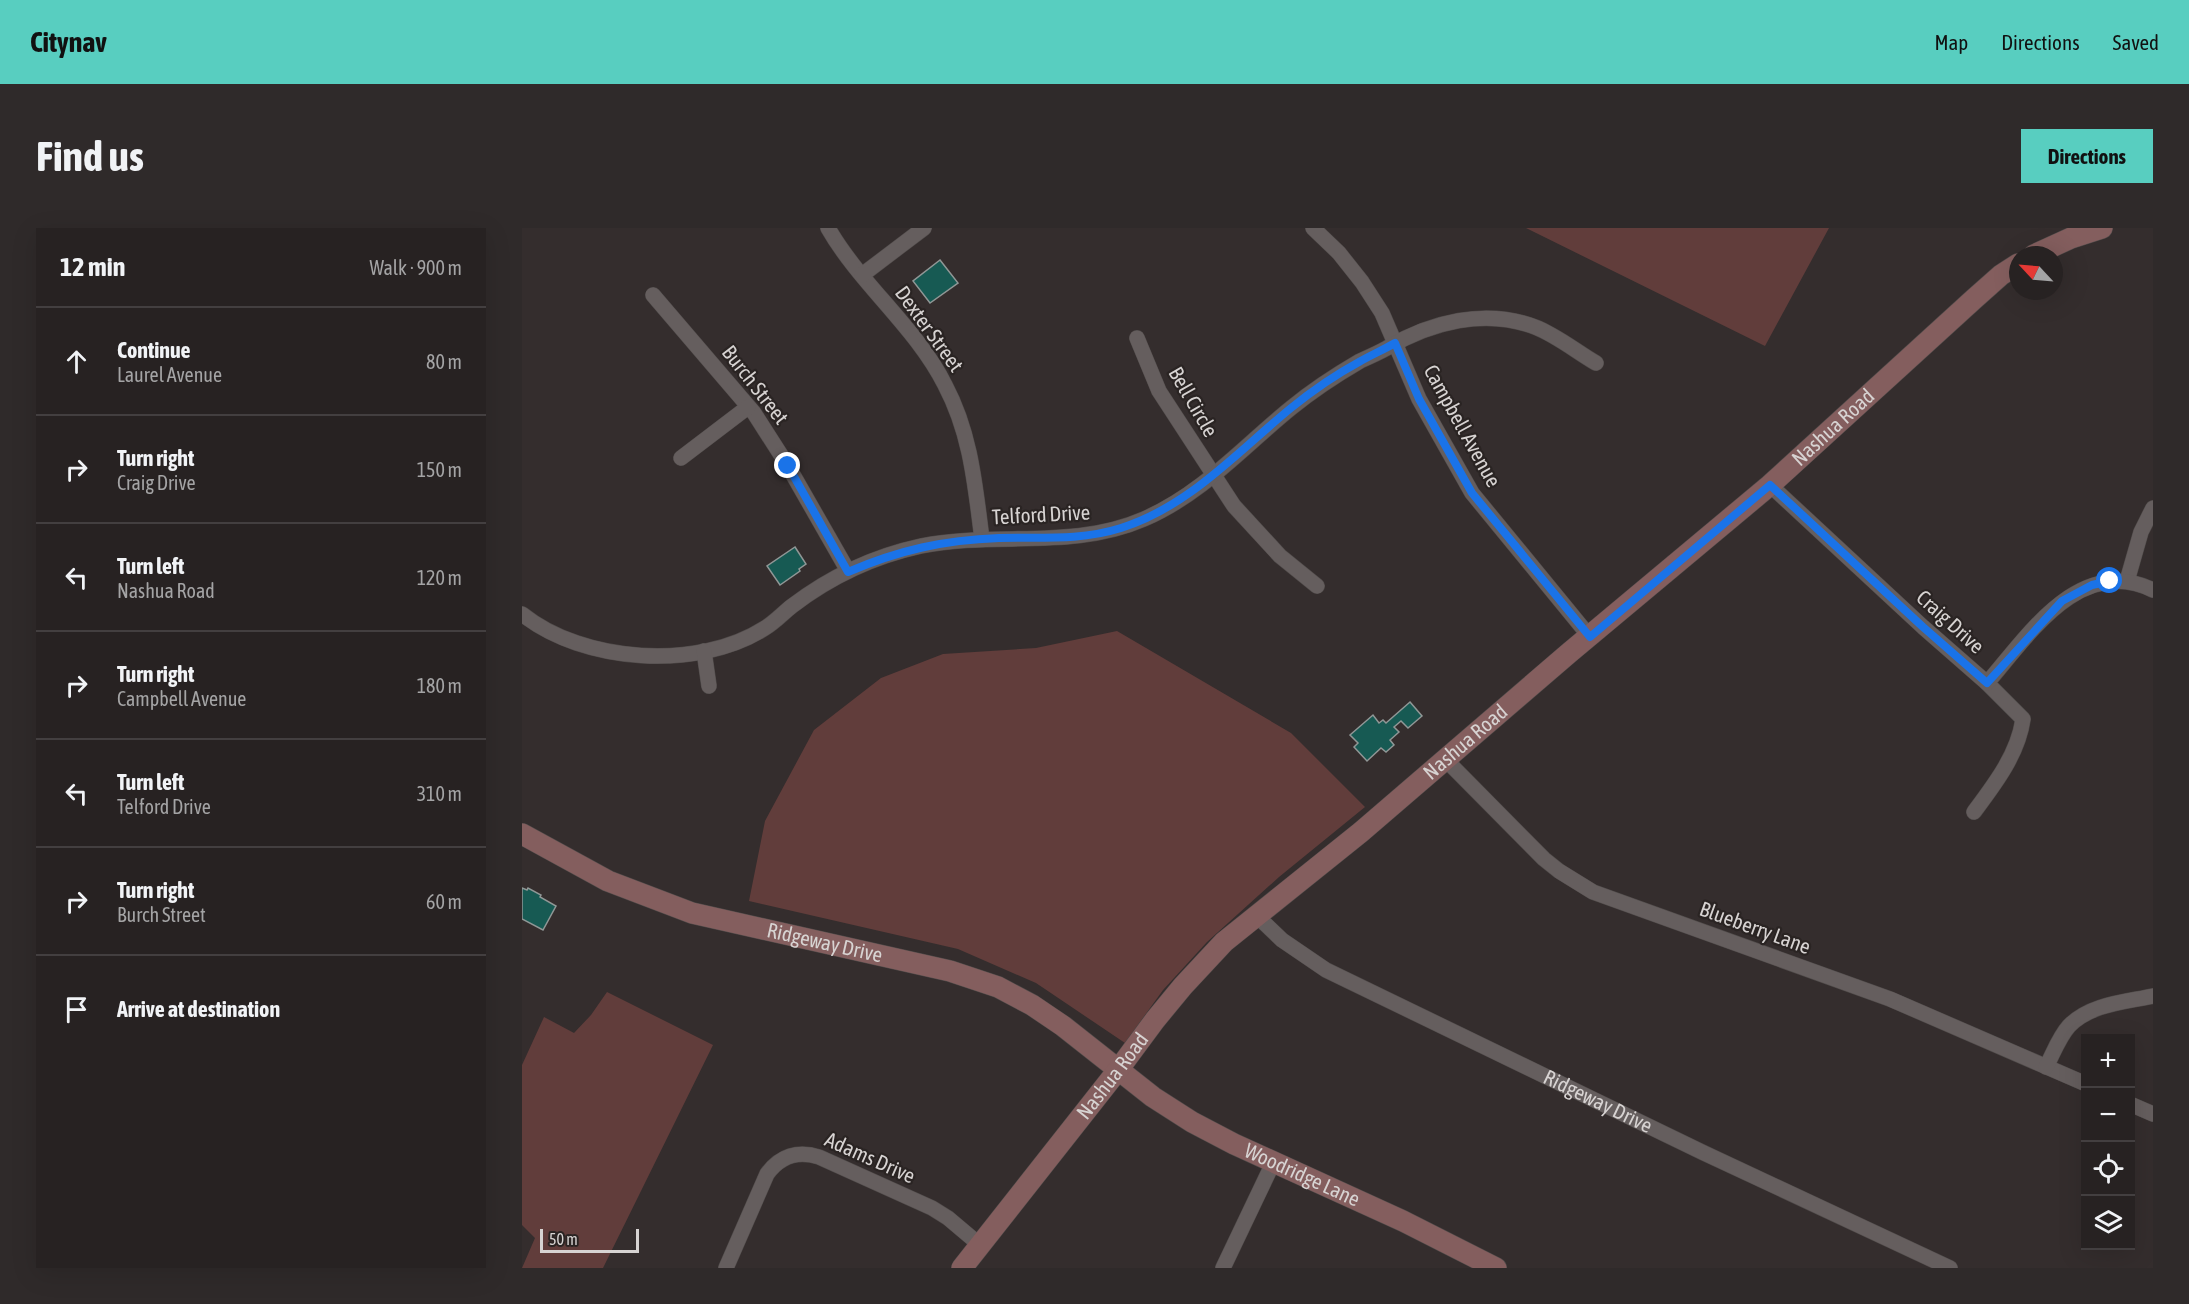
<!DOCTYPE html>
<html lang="en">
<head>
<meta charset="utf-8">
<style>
	:root { --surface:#272222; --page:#2f2a2a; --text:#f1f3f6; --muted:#a4a4a5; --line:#433f40; --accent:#58cec0 }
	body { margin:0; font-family:"Asap Condensed",sans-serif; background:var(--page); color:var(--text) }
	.controls { position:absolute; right:18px; bottom:18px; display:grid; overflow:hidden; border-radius:0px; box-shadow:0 6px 24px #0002 }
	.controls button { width:54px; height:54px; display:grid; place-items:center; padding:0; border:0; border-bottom:2px solid var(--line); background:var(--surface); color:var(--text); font:30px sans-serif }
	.compass { position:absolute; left:1487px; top:18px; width:54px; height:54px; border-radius:50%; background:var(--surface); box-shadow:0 6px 24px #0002; rotate:296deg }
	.scale { position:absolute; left:18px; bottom:15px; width:99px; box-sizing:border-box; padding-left:6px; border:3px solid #d7d3d2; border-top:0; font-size:16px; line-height:21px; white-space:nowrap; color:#d7d3d2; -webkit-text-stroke:4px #2a2423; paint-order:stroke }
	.stop { position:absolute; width:18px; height:18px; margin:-14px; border:4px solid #1a73e8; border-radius:50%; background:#fff }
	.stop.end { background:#1a73e8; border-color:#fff; box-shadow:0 2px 6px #0008 }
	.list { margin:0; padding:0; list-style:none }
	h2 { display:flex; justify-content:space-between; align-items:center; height:78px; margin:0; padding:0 24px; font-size:26px }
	h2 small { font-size:20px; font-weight:400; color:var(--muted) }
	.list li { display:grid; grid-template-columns:39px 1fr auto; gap:18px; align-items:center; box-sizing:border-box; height:108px; padding:0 24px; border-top:2px solid var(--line) }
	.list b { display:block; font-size:22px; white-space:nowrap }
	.list p { margin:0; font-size:20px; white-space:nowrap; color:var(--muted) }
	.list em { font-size:20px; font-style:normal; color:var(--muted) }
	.icon { flex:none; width:33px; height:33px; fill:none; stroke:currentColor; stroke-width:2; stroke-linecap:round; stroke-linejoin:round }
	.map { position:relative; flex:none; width:1631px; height:1040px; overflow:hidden; border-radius:0px }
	header { display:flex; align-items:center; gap:36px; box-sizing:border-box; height:84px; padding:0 30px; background:var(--accent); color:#111 }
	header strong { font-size:28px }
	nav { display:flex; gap:33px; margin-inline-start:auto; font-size:21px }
	.intro { display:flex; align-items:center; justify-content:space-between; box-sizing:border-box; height:144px; padding:0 36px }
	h1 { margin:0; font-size:42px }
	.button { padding:15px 27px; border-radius:0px; background:var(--accent); color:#111; font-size:21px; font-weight:700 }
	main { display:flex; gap:36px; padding:0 36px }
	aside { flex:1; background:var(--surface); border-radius:0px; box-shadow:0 6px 24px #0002 }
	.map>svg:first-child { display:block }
	.green { fill:#613d3b }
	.building { fill:#175a53; stroke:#909796; stroke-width:1.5 }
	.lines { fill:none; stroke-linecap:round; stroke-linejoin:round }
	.street-casing { stroke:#504b4a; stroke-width:16 }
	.secondary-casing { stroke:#504b4a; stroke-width:22 }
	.street { stroke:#655e5e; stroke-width:15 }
	.secondary { stroke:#845e5e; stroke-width:21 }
	.route { stroke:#1a73e8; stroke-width:8 }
	.labels { text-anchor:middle; stroke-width:4.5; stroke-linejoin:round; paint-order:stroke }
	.street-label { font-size:21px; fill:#d7d3d2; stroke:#2a2423 }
</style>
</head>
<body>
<header>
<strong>Citynav</strong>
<nav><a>Map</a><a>Directions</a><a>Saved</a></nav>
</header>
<div class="intro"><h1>Find us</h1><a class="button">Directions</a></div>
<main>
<aside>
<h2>12 min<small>Walk · 900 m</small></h2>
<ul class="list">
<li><svg class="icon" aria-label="ahead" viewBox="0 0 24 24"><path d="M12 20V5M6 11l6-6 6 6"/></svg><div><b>Continue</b><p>Laurel Avenue</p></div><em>80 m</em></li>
<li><svg class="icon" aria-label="right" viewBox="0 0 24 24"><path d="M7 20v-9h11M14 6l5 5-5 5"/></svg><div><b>Turn right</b><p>Craig Drive</p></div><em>150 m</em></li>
<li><svg class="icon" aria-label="left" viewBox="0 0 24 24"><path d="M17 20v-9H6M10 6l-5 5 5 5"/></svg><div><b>Turn left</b><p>Nashua Road</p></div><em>120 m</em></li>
<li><svg class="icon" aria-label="right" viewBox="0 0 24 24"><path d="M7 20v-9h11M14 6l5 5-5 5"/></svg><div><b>Turn right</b><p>Campbell Avenue</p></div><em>180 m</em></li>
<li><svg class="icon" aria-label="left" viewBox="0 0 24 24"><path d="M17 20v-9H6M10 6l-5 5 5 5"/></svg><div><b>Turn left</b><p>Telford Drive</p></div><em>310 m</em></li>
<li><svg class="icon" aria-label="right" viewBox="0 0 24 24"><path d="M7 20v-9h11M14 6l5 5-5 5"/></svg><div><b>Turn right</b><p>Burch Street</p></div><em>60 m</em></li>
<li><svg class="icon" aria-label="arrive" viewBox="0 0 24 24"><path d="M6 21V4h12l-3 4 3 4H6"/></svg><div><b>Arrive at destination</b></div></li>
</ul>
</aside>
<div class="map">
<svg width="1631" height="1040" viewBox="0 0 1631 1040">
	<rect width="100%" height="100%" fill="#342d2d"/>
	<path class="green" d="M 1004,0 L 1307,0 L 1243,118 Z
		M 595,403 L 769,505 L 843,579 L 757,649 L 685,714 L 641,762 L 603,815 L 514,755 L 436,721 L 227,673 L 243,593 L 292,502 L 359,450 L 421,426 L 514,420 Z
		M 85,764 L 191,817 L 81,1040 L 0,1040 L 13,1010 L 0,997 L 0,837 L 22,789 L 52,805 L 69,787 Z"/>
	<path class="building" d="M 418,32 L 436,55 L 408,75 L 391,53 Z
		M 273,319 L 284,336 L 277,341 L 278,343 L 258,357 L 245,338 Z
		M 888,474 L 900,488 L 886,500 L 879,493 L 872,499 L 877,504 L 868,512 L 872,517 L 864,524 L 859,520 L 845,533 L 832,519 L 836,515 L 828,507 L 851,487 L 857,495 L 861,492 L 864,495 Z
		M 0,660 L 5,662 L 6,660 L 19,667 L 18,669 L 34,678 L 21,702 L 0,691 Z"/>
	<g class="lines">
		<defs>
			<g id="street">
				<path d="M 306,0 C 338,56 394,99 423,157 C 449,206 453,257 460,311"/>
				<path d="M 791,0 L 817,25 L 840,54 L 860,85 L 897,171 L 950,265 L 1068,409"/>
				<path d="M 340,47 L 402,0"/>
				<path d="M 131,67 L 232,185 L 266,238 L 326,343"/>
				<path d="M 615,110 L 637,163 L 712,278 L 758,328 L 795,358"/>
				<path d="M 159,230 L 226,179"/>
				<path d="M 1248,257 L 1401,399 L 1465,455 L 1501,491 C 1496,526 1473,556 1452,584"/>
				<path d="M 1605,353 L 1619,304 L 1631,280"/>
				<path d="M 0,386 C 61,435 176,443 243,400 C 253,394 261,385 270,378 C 308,349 353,328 399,318 C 474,303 551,322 622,291 C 680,266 722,218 769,180 C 791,162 814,147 838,133 C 847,129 856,125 865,120 C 909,94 963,80 1013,99 C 1034,107 1055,124 1074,135"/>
				<path d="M 182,423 L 187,458"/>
				<path d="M 1465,455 C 1506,408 1558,326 1631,362"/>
				<path d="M 924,532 L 1022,631 L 1037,643 L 1071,664 L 1368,771 L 1564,856"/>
				<path id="s1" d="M 735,688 L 760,712 L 804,742 L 1182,925 L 1428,1040"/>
				<path d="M 1524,839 C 1531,826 1537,809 1547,798 C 1568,776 1603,774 1631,768"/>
				<path d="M 1608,876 L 1631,886"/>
				<path d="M 204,1040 L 245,946 C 258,928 276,922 297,929 L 410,980 L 426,990 L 458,1017"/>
				<path d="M 701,1040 L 752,933"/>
			</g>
			<g id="secondary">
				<path d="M 1512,27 L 1549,10 L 1580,0"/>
				<path id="s2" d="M 0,606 L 86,653 L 170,685 L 428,743 L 476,759 L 510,777 L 541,798 L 631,869 L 670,894 L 712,916 L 881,993 L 974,1040"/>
				<path id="s3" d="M 440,1040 L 596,842 L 633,792 L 661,758 L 702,714 L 839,604 L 1047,425 L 1248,257 L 1452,71 L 1479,47 L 1496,36"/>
			</g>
		</defs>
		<use href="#street" class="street-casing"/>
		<use href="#secondary" class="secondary-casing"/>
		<use href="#street" class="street"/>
		<use href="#secondary" class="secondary"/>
	</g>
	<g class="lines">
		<path class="route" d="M 266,238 L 326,344 C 377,322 422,312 477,310 C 518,309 558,313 599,300 C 668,278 715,224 769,180 C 790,163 813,147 837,134 C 849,127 861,122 873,115 L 897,171 L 950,265 L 1068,409 L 1248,257 L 1401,399 L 1465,455 L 1540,373 L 1570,357 L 1588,353"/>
	</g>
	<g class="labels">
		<g class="street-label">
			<text transform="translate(407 101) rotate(54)" y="7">Dexter Street</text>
			<text transform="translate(233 157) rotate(52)" y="7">Burch Street</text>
			<text transform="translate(671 174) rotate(60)" y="7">Bell Circle</text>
			<text transform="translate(940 198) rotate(61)" y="7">Campbell Avenue</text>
			<text dy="7" stroke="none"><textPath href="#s3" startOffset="1216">Nashua Road</textPath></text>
			<text transform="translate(519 287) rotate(-3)" y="7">Telford Drive</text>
			<text transform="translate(1428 394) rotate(42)" y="7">Craig Drive</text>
			<text dy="7" stroke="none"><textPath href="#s3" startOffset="732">Nashua Road</textPath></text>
			<text transform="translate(1233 700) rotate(20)" y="7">Blueberry Lane</text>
			<text dy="7" stroke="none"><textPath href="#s2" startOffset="324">Ridgeway Drive</textPath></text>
			<text dy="7" stroke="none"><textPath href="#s3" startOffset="244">Nashua Road</textPath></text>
			<text dy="7" stroke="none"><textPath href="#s1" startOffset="390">Ridgeway Drive</textPath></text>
			<text transform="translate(348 930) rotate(24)" y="7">Adams Drive</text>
			<text dy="7" stroke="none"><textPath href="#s2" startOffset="862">Woodridge Lane</textPath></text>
		</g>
	</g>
</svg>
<div class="controls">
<button>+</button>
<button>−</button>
<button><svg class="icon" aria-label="locate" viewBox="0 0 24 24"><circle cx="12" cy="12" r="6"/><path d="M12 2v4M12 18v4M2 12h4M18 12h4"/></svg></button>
<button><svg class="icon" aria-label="layers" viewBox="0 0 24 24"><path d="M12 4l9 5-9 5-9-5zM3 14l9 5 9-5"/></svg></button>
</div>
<svg class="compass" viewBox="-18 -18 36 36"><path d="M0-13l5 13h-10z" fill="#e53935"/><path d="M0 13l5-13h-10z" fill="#a4a4a5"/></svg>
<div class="scale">50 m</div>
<div class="stop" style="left:1588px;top:353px"></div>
<div class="stop end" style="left:266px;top:238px"></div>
</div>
</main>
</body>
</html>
